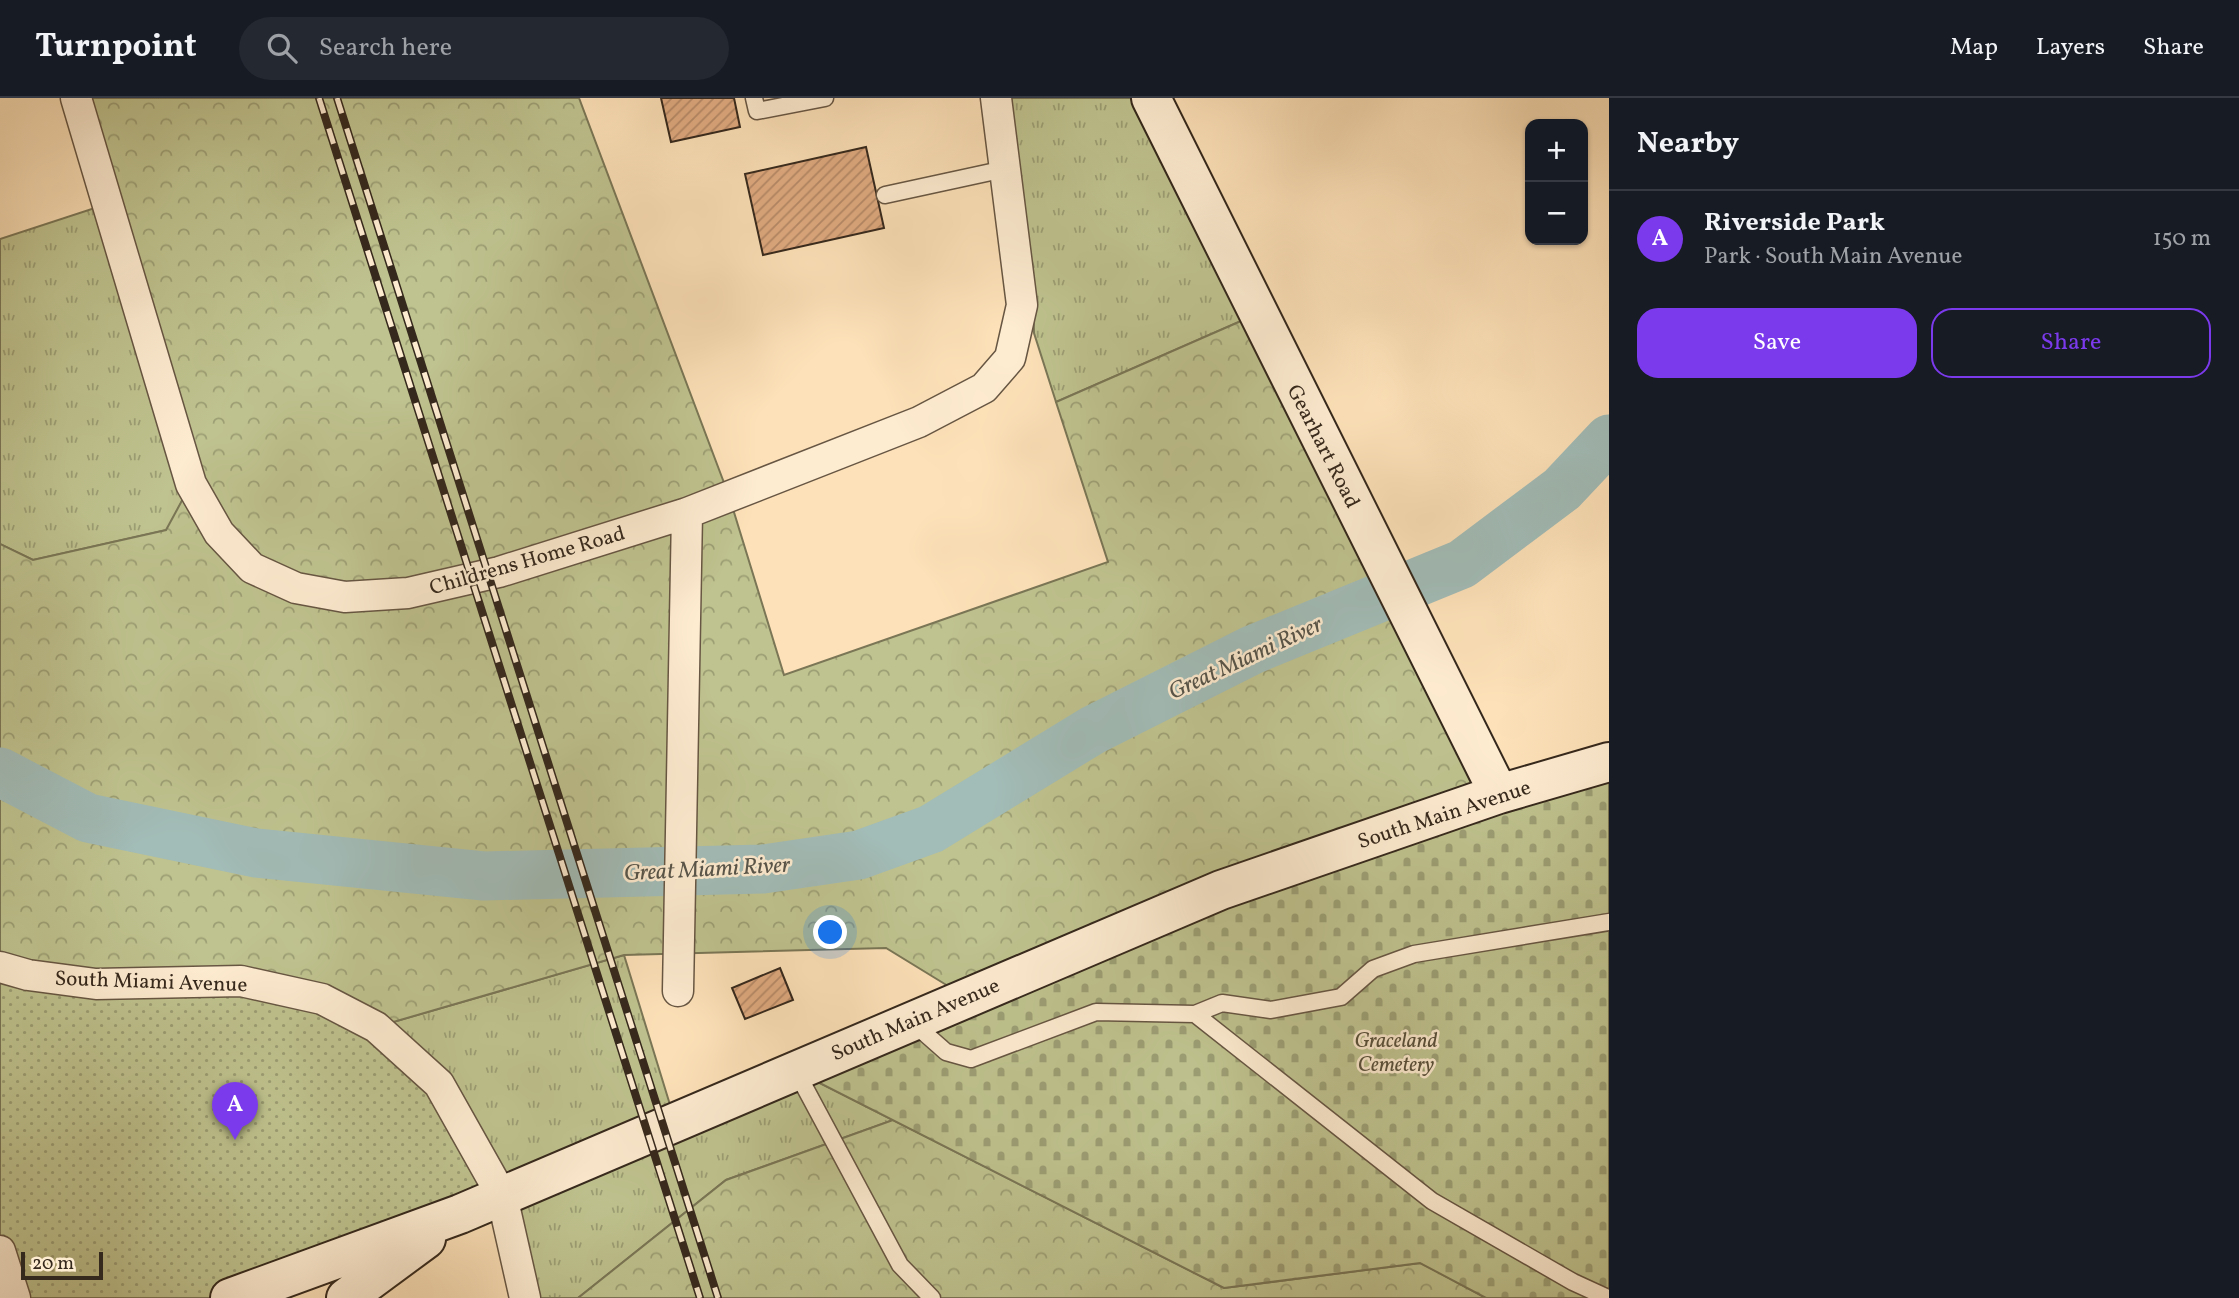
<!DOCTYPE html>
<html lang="en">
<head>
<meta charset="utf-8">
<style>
	:root { --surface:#171b24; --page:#242831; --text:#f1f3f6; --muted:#9ea1a6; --line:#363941; --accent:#7c3aed }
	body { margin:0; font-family:Vollkorn,serif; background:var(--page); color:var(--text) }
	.controls { position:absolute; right:21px; top:21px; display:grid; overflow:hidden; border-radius:14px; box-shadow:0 2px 5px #0004 }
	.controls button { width:63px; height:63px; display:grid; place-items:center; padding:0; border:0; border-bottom:2px solid var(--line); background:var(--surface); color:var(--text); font:35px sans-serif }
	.scale { position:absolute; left:21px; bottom:18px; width:82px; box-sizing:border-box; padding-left:7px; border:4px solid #35281c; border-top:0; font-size:19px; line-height:24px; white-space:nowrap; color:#35281c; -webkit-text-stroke:5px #feecd1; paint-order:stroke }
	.you { position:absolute; left:831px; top:835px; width:24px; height:24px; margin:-18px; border:5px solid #fff; border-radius:50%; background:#1a73e8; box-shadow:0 0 0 10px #1a73e833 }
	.badge { display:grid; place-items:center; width:46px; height:46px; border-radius:50%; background:var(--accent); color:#fff; font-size:23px; font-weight:700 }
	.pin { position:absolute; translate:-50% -58px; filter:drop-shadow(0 2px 4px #0008) }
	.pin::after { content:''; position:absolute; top:37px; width:24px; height:21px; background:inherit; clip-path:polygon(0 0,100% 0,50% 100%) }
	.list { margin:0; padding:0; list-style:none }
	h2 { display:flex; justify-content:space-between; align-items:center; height:91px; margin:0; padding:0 28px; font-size:30px }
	h2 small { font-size:23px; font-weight:400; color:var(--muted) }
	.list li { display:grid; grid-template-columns:46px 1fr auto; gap:21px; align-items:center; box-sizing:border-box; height:98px; padding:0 28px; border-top:2px solid var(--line) }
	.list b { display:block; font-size:26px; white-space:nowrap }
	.list p { margin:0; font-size:23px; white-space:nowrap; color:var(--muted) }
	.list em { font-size:23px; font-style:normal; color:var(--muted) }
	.actions { display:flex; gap:14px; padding:21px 28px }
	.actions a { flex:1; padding:16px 0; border:2px solid var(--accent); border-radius:21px; text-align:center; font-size:24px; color:var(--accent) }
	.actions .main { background:var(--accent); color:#fff }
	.icon { flex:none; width:38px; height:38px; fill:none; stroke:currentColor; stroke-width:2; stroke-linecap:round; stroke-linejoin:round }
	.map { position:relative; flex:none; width:1609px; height:1200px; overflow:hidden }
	header { display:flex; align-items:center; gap:42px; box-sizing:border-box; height:98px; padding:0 35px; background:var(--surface); border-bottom:2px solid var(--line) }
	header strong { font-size:33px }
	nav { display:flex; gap:38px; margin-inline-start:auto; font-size:24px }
	.search { width:490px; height:63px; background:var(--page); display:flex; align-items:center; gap:18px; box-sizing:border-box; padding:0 24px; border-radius:38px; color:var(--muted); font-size:26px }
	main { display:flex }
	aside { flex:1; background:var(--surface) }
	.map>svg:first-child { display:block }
	.grass { fill:url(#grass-tufts); stroke:#7a7656; stroke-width:2 }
	.forest { fill:url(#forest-crowns); stroke:#7a7656; stroke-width:2 }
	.cemetery { fill:url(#cemetery-stones); stroke:#7a7656; stroke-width:2 }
	.park { fill:url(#park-dots); stroke:#7a7656; stroke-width:2 }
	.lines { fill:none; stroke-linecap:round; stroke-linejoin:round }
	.river { stroke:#a2bcb7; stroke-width:49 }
	.building { fill:url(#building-hatch); stroke:#35281c; stroke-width:2 }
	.lane-casing { stroke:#675643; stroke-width:19 }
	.street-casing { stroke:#675643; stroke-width:33 }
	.secondary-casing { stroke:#35281c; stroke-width:42 }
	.lane { stroke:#feecd1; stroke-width:16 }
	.street { stroke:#feecd1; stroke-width:30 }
	.secondary { stroke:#feecd1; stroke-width:38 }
	.rail-casing { stroke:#35281c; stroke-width:8 }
	.rail { stroke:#feecd1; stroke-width:5; stroke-dasharray:16; stroke-linecap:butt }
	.labels { text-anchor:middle; stroke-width:5; stroke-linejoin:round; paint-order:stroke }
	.street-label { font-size:21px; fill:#35281c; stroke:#feecd1 }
	.park-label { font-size:21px; font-style:italic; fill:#584f39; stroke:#feecd1 }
	.water-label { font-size:23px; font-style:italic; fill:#56544a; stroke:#feecd1 }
</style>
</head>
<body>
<header>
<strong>Turnpoint</strong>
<div class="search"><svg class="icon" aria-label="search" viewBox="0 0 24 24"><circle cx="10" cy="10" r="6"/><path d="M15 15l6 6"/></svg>Search here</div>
<nav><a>Map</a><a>Layers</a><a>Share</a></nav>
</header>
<main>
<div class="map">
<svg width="1609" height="1200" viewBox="0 0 1609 1200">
	<defs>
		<pattern id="grass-tufts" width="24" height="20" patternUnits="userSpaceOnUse" patternTransform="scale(1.75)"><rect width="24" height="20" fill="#bfc38f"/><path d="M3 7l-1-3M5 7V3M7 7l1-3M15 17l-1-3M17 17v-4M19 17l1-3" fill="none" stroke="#9c9e74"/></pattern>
		<pattern id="forest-crowns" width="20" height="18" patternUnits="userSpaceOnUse" patternTransform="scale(1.75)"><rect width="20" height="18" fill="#bfc38f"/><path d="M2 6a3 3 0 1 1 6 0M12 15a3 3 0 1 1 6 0" fill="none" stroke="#9c9e74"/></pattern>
		<pattern id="cemetery-stones" width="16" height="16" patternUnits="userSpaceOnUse" patternTransform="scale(1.75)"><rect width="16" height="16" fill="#bfc38f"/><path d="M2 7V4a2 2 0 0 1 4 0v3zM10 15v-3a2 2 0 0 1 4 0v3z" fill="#9c9e74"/></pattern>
		<pattern id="park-dots" width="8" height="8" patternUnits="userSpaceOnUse" patternTransform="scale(1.75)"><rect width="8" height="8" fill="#bfc38f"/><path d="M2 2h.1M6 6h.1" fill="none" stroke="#9c9e74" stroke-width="1.8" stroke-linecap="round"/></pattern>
		<pattern id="building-hatch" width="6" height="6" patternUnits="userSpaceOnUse" patternTransform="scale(1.75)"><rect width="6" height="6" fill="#e0aa80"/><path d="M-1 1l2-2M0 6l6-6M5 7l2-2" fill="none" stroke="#b68a68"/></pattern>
	</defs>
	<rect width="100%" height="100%" fill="#fde1b8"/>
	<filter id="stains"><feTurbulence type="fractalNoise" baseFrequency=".00286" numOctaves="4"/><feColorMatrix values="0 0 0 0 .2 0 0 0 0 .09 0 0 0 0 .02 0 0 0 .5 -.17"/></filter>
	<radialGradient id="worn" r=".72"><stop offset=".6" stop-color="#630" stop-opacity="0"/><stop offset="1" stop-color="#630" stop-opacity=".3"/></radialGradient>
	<path class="grass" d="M 1005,0 L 1151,0 L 1257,216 L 1056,304 L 1034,235 L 1033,183 Z
		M 107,106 L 191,386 L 167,432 L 33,462 L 0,446 L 0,141 Z
		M 624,857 L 675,1023 L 796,973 L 893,1022 L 726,1082 L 578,1200 L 525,1200 L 501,1098 L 376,929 Z"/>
	<path class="forest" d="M 76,0 L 579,0 L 729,398 L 784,577 L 1108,464 L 1056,304 L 1257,216 L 1499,696 L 966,899 L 886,850 L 624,857 L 376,929 L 0,869 L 0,446 L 33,462 L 166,432 L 191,386 Z
		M 893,1022 L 1224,1190 L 1421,1165 L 1486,1200 L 578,1200 L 726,1082 Z"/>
	<path class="cemetery" d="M 1609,665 L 1609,1200 L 1486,1200 L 1420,1165 L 1224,1190 L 796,973 Z"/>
	<path class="park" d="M 0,869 L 322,901 L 439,986 L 502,1098 L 230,1200 L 15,1200 L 0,1153 Z"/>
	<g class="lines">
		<path class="river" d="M 0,674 L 88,720 L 256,755 L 484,778 L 763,771 L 859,757 L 931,731 L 1093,632 L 1252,552 L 1462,466 L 1562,391 L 1609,341"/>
	</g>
	<path class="building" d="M 661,0 L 734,0 L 740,29 L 671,44 Z
		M 866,49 L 884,130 L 763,157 L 745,76 Z
		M 780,870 L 793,902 L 745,921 L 732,890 Z"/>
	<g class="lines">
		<defs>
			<path id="lane" d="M 754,0 L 757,13 L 825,0
				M 885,97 L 1005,71
				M 1195,916 L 1222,905 L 1271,912 L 1341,899 L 1373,871 L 1414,856 L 1609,824
				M 912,924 L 946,954 L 971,961 L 1096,914 L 1195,916 L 1432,1103 L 1573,1184 L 1608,1200
				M 796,973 L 900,1167 L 932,1200"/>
			<path id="street" d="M 76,0 L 191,386 L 219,435 L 252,470 L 296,490 L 345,499 L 408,495 L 499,474 L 687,415 L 919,324 L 984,290 L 1010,260 L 1022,207 L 996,0
				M 0,869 L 28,877 L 96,886 L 241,883 L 322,901 L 376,929 L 439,986 L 502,1098 L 525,1200
				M 678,893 L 687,415
				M 0,1153 L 15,1200"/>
			<path id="secondary" d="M 1151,0 L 1499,696
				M 230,1200 L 460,1116 L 1221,792 L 1499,696 L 1609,664
				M 346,1200 L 426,1141"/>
		</defs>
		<use href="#lane" class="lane-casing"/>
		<use href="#street" class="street-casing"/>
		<use href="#secondary" class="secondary-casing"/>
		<use href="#lane" class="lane"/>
		<use href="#street" class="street"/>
		<use href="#secondary" class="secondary"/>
		<defs>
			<path id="rail" d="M 319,0 L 700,1200
				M 337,0 L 718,1200"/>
		</defs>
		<use href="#rail" class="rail-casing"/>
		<use href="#rail" class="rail"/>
	</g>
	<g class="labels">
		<g class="street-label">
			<text transform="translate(1324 348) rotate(63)" y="7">Gearhart Road</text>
			<text transform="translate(527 462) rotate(-16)" y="7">Childrens Home Road</text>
			<text transform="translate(1444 716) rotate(-18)" y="7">South Main Avenue</text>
			<text transform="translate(151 883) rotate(2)" y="7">South Miami Avenue</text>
			<text transform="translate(915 921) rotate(-23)" y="7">South Main Avenue</text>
		</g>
		<g class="park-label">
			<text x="1396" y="949">Graceland<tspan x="1396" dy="24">Cemetery</tspan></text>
		</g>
		<g class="water-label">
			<text transform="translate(1245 559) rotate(-25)" y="8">Great Miami River</text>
			<text transform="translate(707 770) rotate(-3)" y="8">Great Miami River</text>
		</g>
	</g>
	<rect width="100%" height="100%" filter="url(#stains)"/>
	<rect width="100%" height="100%" fill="url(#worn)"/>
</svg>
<div class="controls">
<button>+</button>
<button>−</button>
</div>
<div class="scale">20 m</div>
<div class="you"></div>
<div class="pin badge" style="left:235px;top:1042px">A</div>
</div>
<aside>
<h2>Nearby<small></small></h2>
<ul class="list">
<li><span class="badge">A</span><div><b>Riverside Park</b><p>Park · South Main Avenue</p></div><em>150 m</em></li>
</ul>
<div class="actions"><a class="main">Save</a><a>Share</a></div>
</aside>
</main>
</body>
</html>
